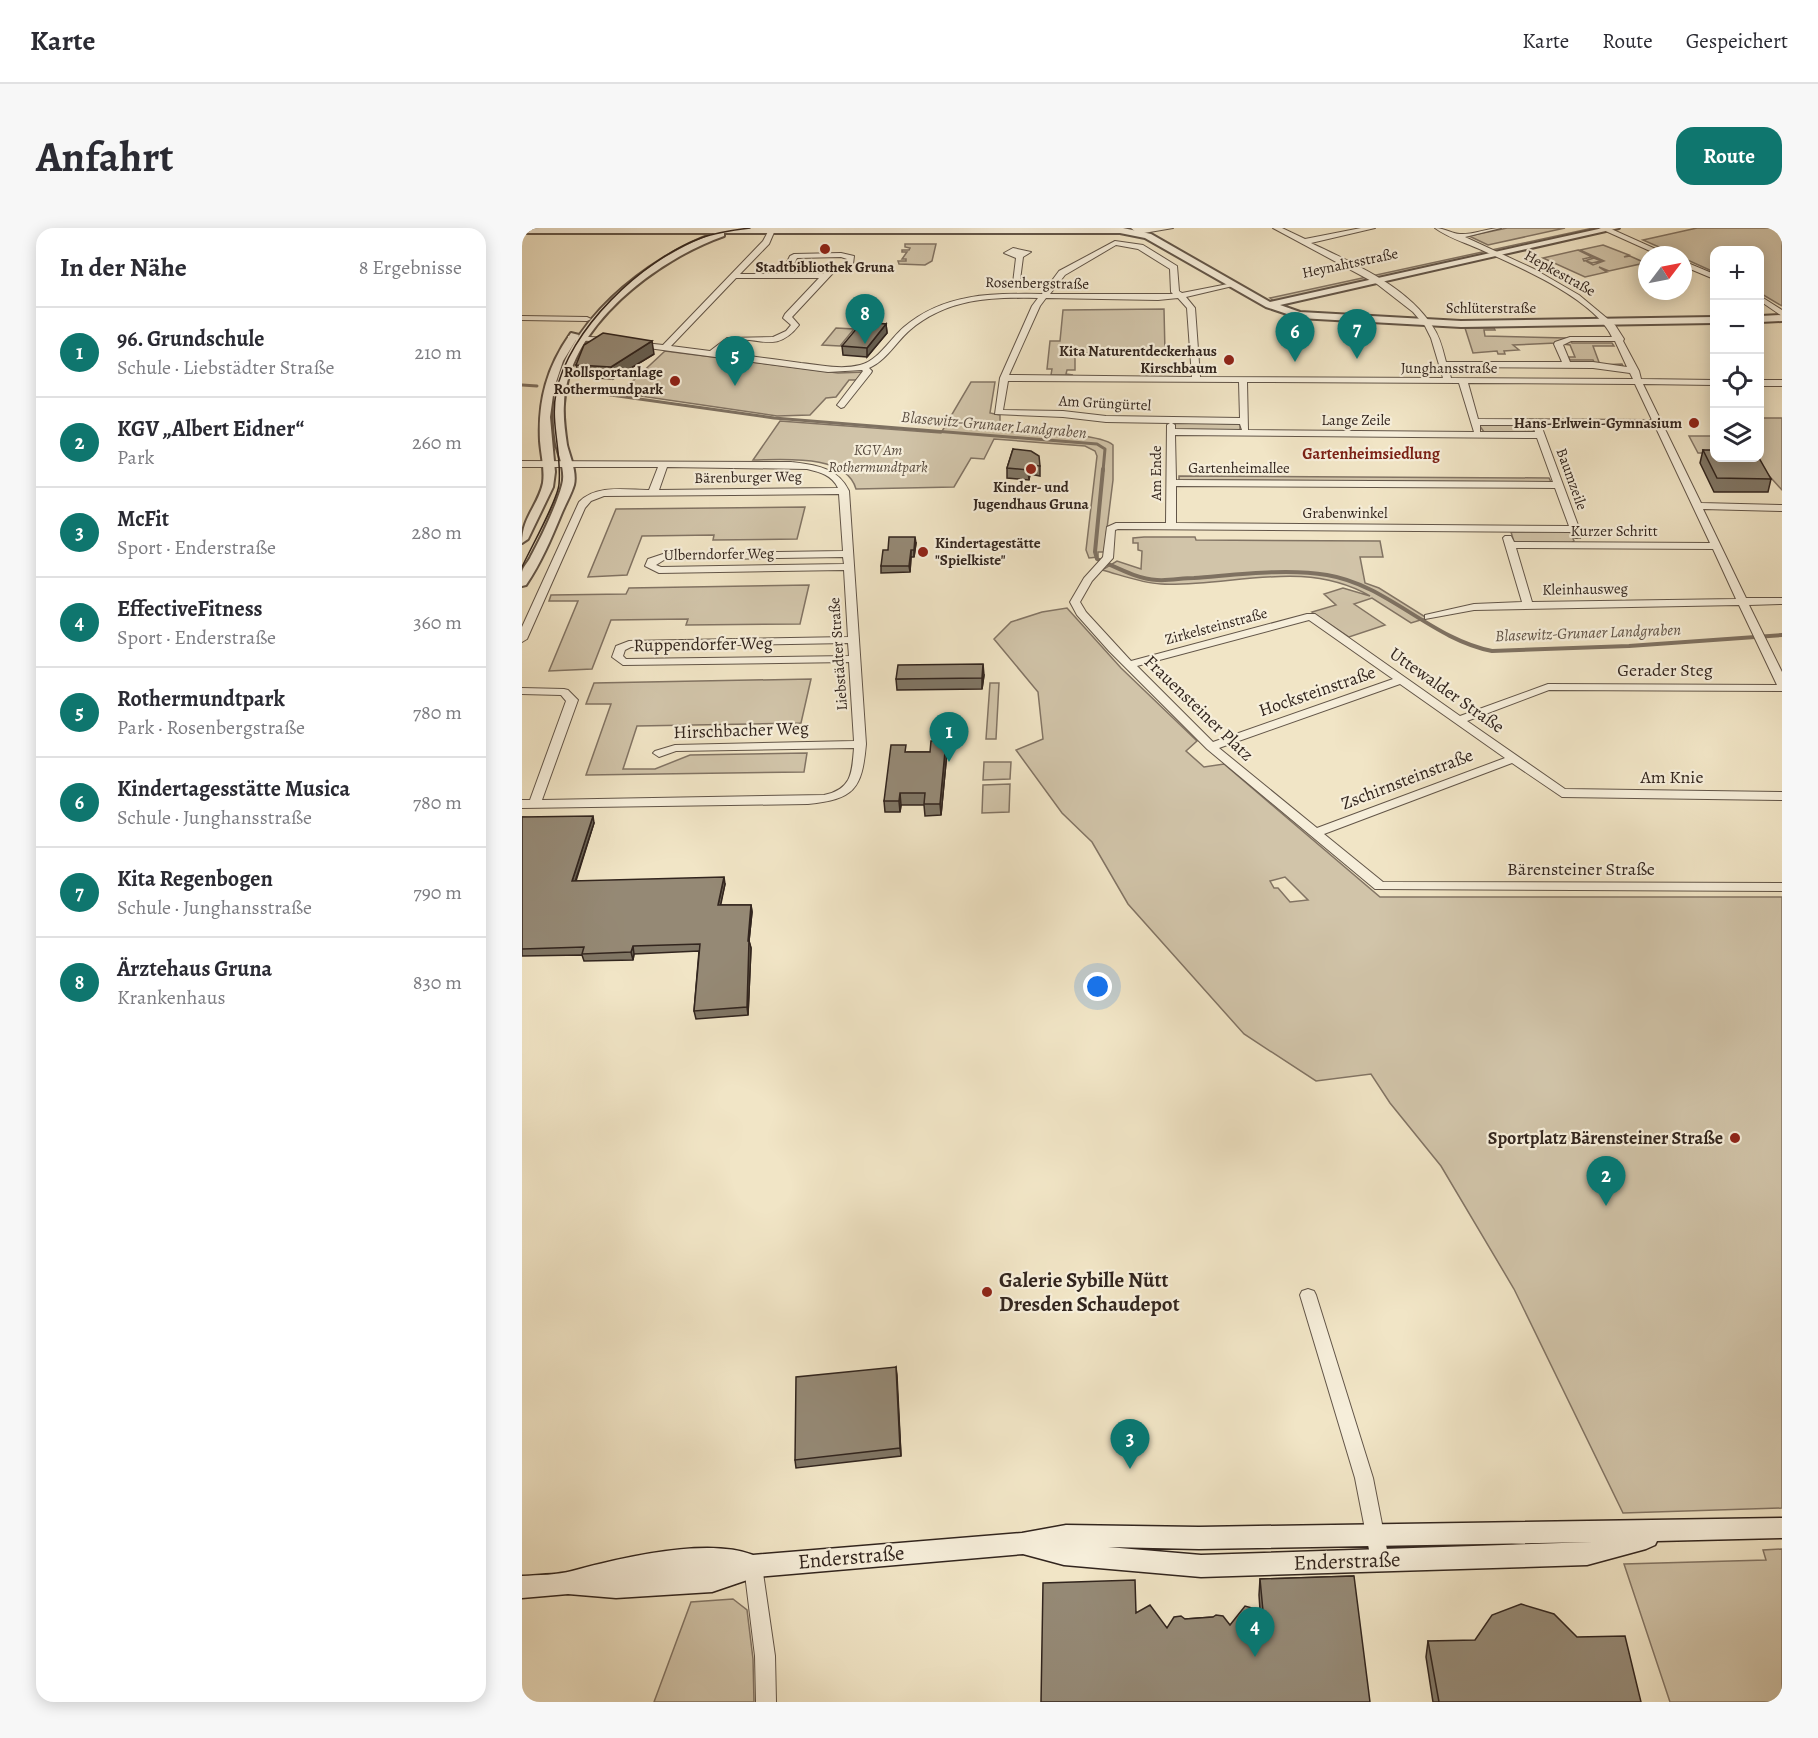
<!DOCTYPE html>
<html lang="de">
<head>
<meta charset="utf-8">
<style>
	:root { --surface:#fff; --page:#f7f7f7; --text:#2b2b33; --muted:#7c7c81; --line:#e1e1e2; --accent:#0f766e }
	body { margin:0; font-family:Alegreya,serif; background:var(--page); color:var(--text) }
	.controls { position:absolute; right:18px; top:18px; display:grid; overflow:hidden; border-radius:12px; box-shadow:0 3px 15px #0003 }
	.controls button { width:54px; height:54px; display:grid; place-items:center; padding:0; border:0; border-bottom:2px solid var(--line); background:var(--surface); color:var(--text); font:30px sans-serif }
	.compass { position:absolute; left:1116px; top:18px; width:54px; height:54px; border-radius:50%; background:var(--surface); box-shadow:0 3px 15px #0003; rotate:58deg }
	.you { position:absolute; left:576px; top:759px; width:21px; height:21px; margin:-15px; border:4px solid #fff; border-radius:50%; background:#1a73e8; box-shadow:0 0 0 9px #1a73e833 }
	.badge { display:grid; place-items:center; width:39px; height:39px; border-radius:50%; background:var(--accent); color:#fff; font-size:20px; font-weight:700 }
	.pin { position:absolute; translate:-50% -50px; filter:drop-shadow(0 2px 3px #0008) }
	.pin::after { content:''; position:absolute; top:32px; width:21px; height:18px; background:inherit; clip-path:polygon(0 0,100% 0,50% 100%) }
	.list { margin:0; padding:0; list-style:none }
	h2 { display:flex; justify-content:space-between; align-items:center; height:78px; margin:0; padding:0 24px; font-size:26px }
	h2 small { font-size:20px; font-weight:400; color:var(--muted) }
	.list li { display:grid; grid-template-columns:39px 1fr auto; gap:18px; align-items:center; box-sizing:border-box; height:90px; padding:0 24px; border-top:2px solid var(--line) }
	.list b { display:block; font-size:22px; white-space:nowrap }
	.list p { margin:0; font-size:20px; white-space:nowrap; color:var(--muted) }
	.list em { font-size:20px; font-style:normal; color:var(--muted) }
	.icon { flex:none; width:33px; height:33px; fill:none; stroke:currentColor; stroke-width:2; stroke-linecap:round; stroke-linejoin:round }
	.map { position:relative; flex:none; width:1260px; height:1474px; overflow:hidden; border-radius:18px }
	header { display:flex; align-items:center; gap:36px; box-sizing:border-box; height:84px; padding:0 30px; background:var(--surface); border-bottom:2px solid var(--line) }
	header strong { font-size:28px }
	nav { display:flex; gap:33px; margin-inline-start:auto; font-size:21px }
	.intro { display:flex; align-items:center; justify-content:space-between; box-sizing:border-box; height:144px; padding:0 36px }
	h1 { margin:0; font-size:42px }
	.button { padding:15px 27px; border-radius:18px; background:var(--accent); color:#fff; font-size:21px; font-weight:700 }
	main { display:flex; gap:36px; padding:0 36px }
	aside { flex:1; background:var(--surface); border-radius:18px; box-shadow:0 3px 15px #0003 }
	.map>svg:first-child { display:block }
	.green { fill:#d1c4a9; stroke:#827464; stroke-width:1.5; fill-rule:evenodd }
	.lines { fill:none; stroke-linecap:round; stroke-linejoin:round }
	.stream-far1 { stroke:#7e7161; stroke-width:3 }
	.stream { stroke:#7e7161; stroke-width:4 }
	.minor-casing { stroke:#625548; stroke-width:2 }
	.tertiary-casing { stroke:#625548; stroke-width:4 }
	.secondary-casing { stroke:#32251e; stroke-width:3 }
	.minor { fill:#f6eeda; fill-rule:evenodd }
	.tertiary { fill:#f6eeda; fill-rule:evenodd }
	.secondary { fill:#f6eeda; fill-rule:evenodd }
	.tram { stroke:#32251e; stroke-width:1.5 }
	.wall { fill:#807665; stroke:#32251e; stroke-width:1.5 }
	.shaded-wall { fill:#686052; stroke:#32251e; stroke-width:1.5 }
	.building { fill:#958975; stroke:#32251e; stroke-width:1.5 }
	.poi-dot { fill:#8f2418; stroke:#f6eeda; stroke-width:2 }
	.labels { text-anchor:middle; stroke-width:4.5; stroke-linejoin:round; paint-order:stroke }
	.far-street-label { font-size:15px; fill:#32251e; stroke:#f6eeda }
	.far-poi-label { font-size:15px; font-weight:bold; fill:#32251e; stroke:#f6eeda; text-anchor:end }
	.far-park-label { font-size:15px; font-style:italic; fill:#5a4d41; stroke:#f6eeda }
	.far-water-label { font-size:16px; font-style:italic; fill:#5e5145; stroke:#f6eeda }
	.far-neighbourhood-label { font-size:16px; font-weight:bold; fill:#7a1f14; stroke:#f6eeda }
	.street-label { font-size:18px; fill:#32251e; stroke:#f6eeda }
	.poi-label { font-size:18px; font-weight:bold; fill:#32251e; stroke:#f6eeda; text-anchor:end }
	.near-poi-label { font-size:21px; font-weight:bold; fill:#32251e; stroke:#f6eeda; text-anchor:start }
	.near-street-label { font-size:21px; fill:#32251e; stroke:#f6eeda }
</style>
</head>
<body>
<header>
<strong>Karte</strong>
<nav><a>Karte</a><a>Route</a><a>Gespeichert</a></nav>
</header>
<div class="intro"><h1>Anfahrt</h1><a class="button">Route</a></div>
<main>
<aside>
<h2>In der Nähe<small>8 Ergebnisse</small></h2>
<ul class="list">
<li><span class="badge">1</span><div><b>96. Grundschule</b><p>Schule · Liebstädter Straße</p></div><em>210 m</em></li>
<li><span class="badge">2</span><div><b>KGV „Albert Eidner“</b><p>Park</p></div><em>260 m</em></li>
<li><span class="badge">3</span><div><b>McFit</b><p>Sport · Enderstraße</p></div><em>280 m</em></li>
<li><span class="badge">4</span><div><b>EffectiveFitness</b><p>Sport · Enderstraße</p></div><em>360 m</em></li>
<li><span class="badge">5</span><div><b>Rothermundtpark</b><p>Park · Rosenbergstraße</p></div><em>780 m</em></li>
<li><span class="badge">6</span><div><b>Kindertagesstätte Musica</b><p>Schule · Junghansstraße</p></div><em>780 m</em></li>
<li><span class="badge">7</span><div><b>Kita Regenbogen</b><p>Schule · Junghansstraße</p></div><em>790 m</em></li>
<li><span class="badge">8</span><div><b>Ärztehaus Gruna</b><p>Krankenhaus</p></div><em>830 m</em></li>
</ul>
</aside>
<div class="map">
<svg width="1260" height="1474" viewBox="0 0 1260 1474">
	<rect width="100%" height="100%" fill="#f1e5c6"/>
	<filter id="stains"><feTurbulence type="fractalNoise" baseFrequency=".00333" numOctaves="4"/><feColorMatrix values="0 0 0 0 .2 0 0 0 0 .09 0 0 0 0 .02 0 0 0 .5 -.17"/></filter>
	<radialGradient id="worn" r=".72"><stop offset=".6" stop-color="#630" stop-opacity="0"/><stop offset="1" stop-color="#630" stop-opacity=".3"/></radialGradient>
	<path class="green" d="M 985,0 L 1043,0 L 966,17 L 947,8 Z
		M 1071,0 L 1084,0 L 752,73 L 748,70 Z
		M 1175,0 L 1260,0 L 1260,78 L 1238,65 L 1238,22 L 1192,22 L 1192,44 L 1161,30 L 1161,27 L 1155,27 L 1121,12 Z
		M 383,16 L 414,16 L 410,33 L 403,37 L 377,36 L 376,33 L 384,33 L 384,31 L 380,31 L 385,24 L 380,24 L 380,22 L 387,22 L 388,20 L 383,19 Z
		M 1081,17 L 1107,27 L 1102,29 L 1108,28 L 1119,33 L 1118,36 L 1087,43 L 1077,39 L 1085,44 L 1063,49 L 1021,30 L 1056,22 L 1070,29 L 1061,31 L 1062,33 L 1072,30 L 1079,33 L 1070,35 L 1064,33 L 1071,37 L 1082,33 L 1058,22 Z
		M 642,81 L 643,125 L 553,125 L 553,142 L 545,142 L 544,146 L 551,147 L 529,147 L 530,141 L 525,141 L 528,113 L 538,113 L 541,82 Z
		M 314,100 L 332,101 L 318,118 L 300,117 Z
		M 943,100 L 972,100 L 973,102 L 962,102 L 963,108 L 1044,110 L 1034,115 L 991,117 L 997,122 L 982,123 L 983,126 L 976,126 L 975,123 L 951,125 Z
		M 1048,112 L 1050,115 L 1090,115 L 1092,118 L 1071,118 L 1078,137 L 1100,136 L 1103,142 L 1073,136 L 1071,132 L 1048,132 L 1046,129 L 1053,129 L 1048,117 L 1041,116 Z
		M 143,123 L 316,145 L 343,144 L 337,152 L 327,152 L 314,169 L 304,170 L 288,187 L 255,188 L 98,165 Z
		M 449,154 L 473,154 L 468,185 L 478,187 L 478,203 C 500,205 577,204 591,217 L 591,252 L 582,324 L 576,324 L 576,329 L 567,330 L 564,322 L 575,228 L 573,223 L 563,218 L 472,211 L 462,231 L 449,230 L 432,259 L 334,261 C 324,225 259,232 231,232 L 258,193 L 419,205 Z
		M 1238,190 L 1260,190 L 1260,262 L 1231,230 L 1238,230 Z
		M 653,194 L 718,196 L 718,202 L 656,203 L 651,201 Z
		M 1007,196 L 1012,203 L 1010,205 L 962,204 L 957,197 Z
		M 1167,208 L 1191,208 L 1192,225 L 1176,225 Z
		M 657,248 L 1027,250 L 1029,254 L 657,252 Z
		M 283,279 L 275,311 L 191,312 L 192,307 L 120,308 L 105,347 L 66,349 L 94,281 Z
		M 1044,303 L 1048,304 L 1052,313 L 1049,315 L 995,315 L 992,314 L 989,304 Z
		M 622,309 L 673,309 L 674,312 L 858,313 L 861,329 L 838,329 L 843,355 L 857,360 L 905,390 L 889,395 L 850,370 L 832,376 L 863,397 L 827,409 L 790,384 L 814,377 L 802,366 L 821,360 L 848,368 C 781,330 710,359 639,356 C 619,355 599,347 580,342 L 595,333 L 619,341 L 620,323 L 616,322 L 616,315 L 611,315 L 611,310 Z
		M 287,357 L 278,396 L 164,397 L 166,391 L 89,392 L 70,441 L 27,443 L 56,373 L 27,373 L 29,367 L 104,366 L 107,360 Z
		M 545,380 L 599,440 L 675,513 L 664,523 L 682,539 L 702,536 L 858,669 L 1260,669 L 1260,1280 L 1101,1285 L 992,1061 L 919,938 L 868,875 L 849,846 L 794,853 L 722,806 L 606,676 L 570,614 L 540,585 L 494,522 L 521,511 L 516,464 L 472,411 L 489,394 L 520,384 ZM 763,649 L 786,672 L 768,674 L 756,660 L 752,660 L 748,653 Z
		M 289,451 L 279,495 L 115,498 L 101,541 L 133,541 L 168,527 L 285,525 L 282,544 L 64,547 L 89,476 L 64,476 L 72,455 Z
		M 468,455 L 477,455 L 474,511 L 464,511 Z
		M 462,534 L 489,534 L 488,551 L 461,552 Z
		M 488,556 L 487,584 L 460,585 L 461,557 Z
		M 1260,1321 L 1260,1474 L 1148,1474 L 1102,1336 L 1244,1332 L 1241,1322 Z
		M 211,1371 L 225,1382 L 231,1431 L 232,1474 L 132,1474 L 169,1374 Z"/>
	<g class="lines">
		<path class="stream-far1" d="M 0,157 L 15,158
			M 46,161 L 252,190 L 575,216 L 583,221 L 581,243"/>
		<path class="stream" d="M 581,241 L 573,324 L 575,331 C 594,339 615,351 635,352 C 647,353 660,350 672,350 C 713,347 764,340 805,347 C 866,357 909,411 970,423 L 1107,418 L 1260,407"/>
		<defs>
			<path id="minor" d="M 248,0 L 253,2 L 247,16 L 218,46 L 259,46 L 268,28 L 272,26 L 319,25 L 332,28 L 331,36 L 311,45 L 270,89 L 277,97 C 252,130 231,103 209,115 C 205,117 201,122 197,124 C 224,128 252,131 279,135 C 298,137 319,142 338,137 C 356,133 368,111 382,99 C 422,65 470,65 520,66 L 537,43 L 593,13 L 621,17 L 655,38 L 657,63 L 660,65 L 711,55 L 715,57 L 664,69 L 673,80 L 678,149 L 921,150 L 909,110 L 903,98 L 891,84 L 855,56 L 751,0 L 760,0 L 783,11 L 839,0 L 853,0 L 789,15 C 831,35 885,58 911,99 C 918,109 921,122 924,134 L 1040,134 L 1032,116 L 1033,114 L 1048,109 L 1090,109 C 1072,70 993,37 955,20 C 941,14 925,9 913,0 C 923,0 930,6 938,6 C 951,7 965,0 979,0 L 943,9 L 1012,41 L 1057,67 L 1093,97 L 1102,111 L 1101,113 L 1117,143 L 1119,151 L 1192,152 L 1192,157 L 1121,156 L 1139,193 L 1142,195 L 1141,197 L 1179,275 L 1260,277 L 1260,283 L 1181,281 L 1224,370 L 1260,370 L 1260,376 L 1227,377 L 1260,444 L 1260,463 L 1027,462 L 945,493 L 1043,561 L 1260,564 L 1260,572 L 1040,569 L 990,535 L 802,606 L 861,654 L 1260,655 L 1260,663 L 853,661 L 685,521 L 587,423 L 555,387 L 548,374 L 562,350 L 581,329 L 585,299 L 594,295 L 644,295 L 645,197 L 648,195 L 584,194 L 541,189 L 473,186 L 478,150 L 510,78 L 516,70 C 469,69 426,70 388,102 C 374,114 364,133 347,140 L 350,143 L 349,145 L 322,179 L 319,180 L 315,177 L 341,143 L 340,142 L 306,144 L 111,118 L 110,116 L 114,114 L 141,117 L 241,13 ZM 594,17 L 616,21 L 648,41 L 649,64 L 651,66 L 528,66 L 543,47 ZM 319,29 L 325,31 L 324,35 L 305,41 L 301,46 L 267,46 L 275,30 ZM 214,50 L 297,50 L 263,86 L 261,90 L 269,97 L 264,103 L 251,109 L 205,110 L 188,123 L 149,118 ZM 524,70 L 636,72 L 656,70 L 665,80 L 670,149 L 487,147 L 518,78 ZM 1049,113 L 1093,113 L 1105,139 L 1071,134 L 1048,134 L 1041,117 ZM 926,139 L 1071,140 L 1108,145 L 1111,151 L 929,150 ZM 486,153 L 717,154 L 718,190 L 584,188 L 541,183 L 481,182 ZM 725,154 L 937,155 L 952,204 L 726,202 ZM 946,155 L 1113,156 L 1130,192 L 956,191 ZM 650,195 L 718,196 L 720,202 L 653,201 L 653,197 ZM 958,197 L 1013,197 L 1012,199 L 1013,204 L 958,204 ZM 1019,197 L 1133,198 L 1188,315 L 992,314 L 989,308 L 983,308 L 981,310 L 1000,374 L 952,376 L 903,387 L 903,391 L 952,382 L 1217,377 L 1255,457 L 1026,456 L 938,488 L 793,386 L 785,386 L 609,433 L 564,384 L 558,374 L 570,353 L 591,330 L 593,302 L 596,301 L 1049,304 L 1052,310 L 1058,310 L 1060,308 ZM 653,207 L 1015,210 L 1031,254 L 654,252 ZM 654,258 L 1033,260 L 1047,298 L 654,295 ZM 994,320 L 1191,321 L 1214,371 L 1010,374 ZM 787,392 L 871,451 L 691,514 L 615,438 ZM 878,456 L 983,530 L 795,600 L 697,520 Z
				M 609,0 L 651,0 L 616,6 Z
				M 1077,0 L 1087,0 L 1147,27 L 1137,27 Z
				M 491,20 L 509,24 L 501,29 L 498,52 L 506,56 L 523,57 L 523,61 L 504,60 L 491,55 L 494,30 L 482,25 Z
				M 1161,33 L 1192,46 L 1192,51 L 1161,38 Z
				M 1238,68 L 1260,82 L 1260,88 L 1238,73 Z
				M 0,88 L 65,89 L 69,91 L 65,93 L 0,92 Z
				M 46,108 L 89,110 L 93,112 L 89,114 L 49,112 L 46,112 Z
				M 1238,152 L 1260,152 L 1260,158 L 1238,158 Z
				M 0,233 L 269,234 C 293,237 316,239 327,263 L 344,516 C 340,562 332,571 286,576 L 0,580 L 0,572 L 8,572 L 44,473 L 39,467 L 0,466 L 0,460 L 42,461 L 46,462 L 56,472 L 20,572 L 302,567 C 330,561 330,545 332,520 L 154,523 L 137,529 L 131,525 L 133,523 L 153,517 L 332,513 L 327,434 L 101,437 L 90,429 L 94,418 L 107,413 L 326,409 L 322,342 L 137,345 L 123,338 L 126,331 L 141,326 L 321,323 L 317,266 L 82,268 L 69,273 L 63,280 L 5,411 L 0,414 L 0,399 L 57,274 C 74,256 105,262 127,262 L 136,239 L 0,239 ZM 145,239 L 285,241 C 298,244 310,247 316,260 L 137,262 ZM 321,329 L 322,336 L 139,339 L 134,337 L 142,332 ZM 326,415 L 327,428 L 104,431 L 101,428 L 103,422 L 109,419 Z
				M 786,1061 L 792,1063 L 794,1067 L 851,1250 L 867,1332 L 865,1338 L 858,1340 L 851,1338 L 849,1332 L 833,1250 L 778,1067 L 780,1063 Z
				M 231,1330 L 238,1332 L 240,1338 L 253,1428 L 254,1474 L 234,1474 L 233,1428 L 222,1338 L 224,1332 Z"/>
			<path id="tertiary" d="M 0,0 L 601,0 L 629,6 L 748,74 L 1081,0 L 1097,0 L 758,77 L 778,84 L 939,93 L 1192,89 L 1192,95 L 939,99 L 777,90 L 744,79 L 623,10 L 598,5 L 202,5 L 202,8 C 136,31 46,98 42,176 C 41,189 43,203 45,217 C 48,229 55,244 52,257 C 49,267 43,277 39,287 C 29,311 19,335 4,357 L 0,358 C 0,354 0,348 0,344 C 1,339 7,333 9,328 C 19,310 35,276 40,257 C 44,244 37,229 34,216 C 32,203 31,189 32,175 C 37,98 127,28 194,5 L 0,5 Z
				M 1260,87 L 1260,93 L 1238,94 L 1238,88 Z
				M 49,105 L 57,107 L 41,133 L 32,160 L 28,189 L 33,244 L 31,259 L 6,311 L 0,315 C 0,289 16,278 21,255 C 23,241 19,227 18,213 C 16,172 25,139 49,105 Z"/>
			<path id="secondary" d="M 1260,1290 L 1260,1310 L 1135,1313 L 1133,1317 L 1124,1321 L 1065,1337 L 679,1349 L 542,1337 L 501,1326 L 234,1349 L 190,1364 L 94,1370 L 46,1366 L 0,1370 L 0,1348 C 16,1347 36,1347 50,1343 C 98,1330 185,1309 231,1327 L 500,1305 L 544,1297 L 677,1299 ZM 1071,1314 L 679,1327 L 586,1319 L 677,1321 Z"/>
		</defs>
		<use href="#minor" class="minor-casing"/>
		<use href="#tertiary" class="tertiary-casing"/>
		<use href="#secondary" class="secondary-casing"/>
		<use href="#minor" class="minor"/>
		<use href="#tertiary" class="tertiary"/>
		<use href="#secondary" class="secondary"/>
		<path class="tram" d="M 0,339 C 8,321 36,272 37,256 C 40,225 28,195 34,165 C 46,102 120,32 179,10 C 195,4 211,2 228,0"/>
	</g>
	<path class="wall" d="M 364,96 L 365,105 L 345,129 L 321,127 L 320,118 Z
		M 132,126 L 91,151 L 57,149 L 54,137 Z
		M 491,221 L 518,238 L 518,248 L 508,246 L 507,252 L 485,250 L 485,240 Z
		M 1181,222 L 1249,251 L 1246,264 L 1192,264 L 1178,235 Z
		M 394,315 L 392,329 L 389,329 L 388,344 L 359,345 L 359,338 L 366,322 Z
		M 462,447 L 460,461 L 375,462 L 374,451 Z
		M 385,524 L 425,524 L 419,587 L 403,588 L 402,577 L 379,577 L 378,584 L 363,584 L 362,573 Z
		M 0,589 L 72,595 L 54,653 L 203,656 L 198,677 L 229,677 L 230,684 L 227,713 L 229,720 L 226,787 L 174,791 L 172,783 L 177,723 L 112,726 L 111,732 L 62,733 L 60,727 L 0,728 Z
		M 374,1139 L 379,1228 L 274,1240 L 273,1232 Z
		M 832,1348 L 519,1474 L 614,1385 L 645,1400 L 663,1391 L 691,1389 L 708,1397 L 738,1382 L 737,1367 L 738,1351 Z
		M 906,1413 L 1119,1474 L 911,1474 L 904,1429 Z"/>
	<path class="shaded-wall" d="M 364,96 L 365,105 L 345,129 L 345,120 Z
		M 130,113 L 132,126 L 91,151 L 89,139 Z
		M 508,237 L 508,246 L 507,252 L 506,242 Z
		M 393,309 L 394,315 L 392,329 L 392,322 Z
		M 389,322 L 389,329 L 388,344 L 387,338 Z
		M 461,436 L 462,447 L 460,461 L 460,450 Z
		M 424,513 L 425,524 L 419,587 L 418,576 Z
		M 378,565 L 379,577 L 378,584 L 377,573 Z
		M 71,588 L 72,595 L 51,660 L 50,653 Z
		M 202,649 L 203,656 L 197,685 L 196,677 Z
		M 229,677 L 230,684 L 227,713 L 229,720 L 226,787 L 225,779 L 226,713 Z
		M 111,718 L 112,726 L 111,732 L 109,724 Z
		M 374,1139 L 375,1147 L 379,1228 L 378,1220 Z"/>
	<path class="building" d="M 340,94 L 364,96 L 345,120 L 320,118 Z
		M 81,105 L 130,113 L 89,139 L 54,137 L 62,117 Z
		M 491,221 L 509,223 L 517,228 L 518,238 L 508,237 L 506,242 L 485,240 Z
		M 1181,222 L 1192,222 L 1192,230 L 1237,230 L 1249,251 L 1195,250 Z
		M 367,309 L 393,309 L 392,322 L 389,322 L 387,338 L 359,338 L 361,322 L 366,322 Z
		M 461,436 L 460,450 L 374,451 L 376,437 Z
		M 409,513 L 424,513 L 418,576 L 402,576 L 403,565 L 378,565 L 377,573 L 362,573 L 369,517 L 384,517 L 383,524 L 408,524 Z
		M 71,588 L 50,653 L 202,649 L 196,677 L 229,677 L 226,713 L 227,713 L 225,779 L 172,783 L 178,716 L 111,718 L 109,724 L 60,726 L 62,719 L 0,721 L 0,589 Z
		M 374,1139 L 378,1220 L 273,1232 L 274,1149 Z
		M 832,1348 L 848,1474 L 519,1474 L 521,1355 L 613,1352 L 614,1385 L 628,1377 L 645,1400 L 652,1389 L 659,1388 L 663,1391 L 691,1389 L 694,1387 L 701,1388 L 708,1397 L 723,1378 L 741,1383 L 738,1351 Z
		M 999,1376 L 1032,1386 L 1055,1409 L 1103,1408 L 1119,1474 L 917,1474 L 906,1413 L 953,1412 L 970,1387 Z"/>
	<g class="poi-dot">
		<circle cx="303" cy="21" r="6"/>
		<circle cx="707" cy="132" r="6"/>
		<circle cx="153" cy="153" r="6"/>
		<circle cx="1172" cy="195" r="6"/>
		<circle cx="509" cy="241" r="6"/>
		<circle cx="401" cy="324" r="6"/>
		<circle cx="1213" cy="910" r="6"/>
		<circle cx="465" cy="1064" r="6"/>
	</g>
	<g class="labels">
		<g class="far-street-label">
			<text transform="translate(828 35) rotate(-12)" y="5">Heynahtsstraße</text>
			<text transform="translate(1038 45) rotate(29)" y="5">Hepkestraße</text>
			<text transform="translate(515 55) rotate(1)" y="5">Rosenbergstraße</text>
			<text x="969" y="85">Schlüterstraße</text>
			<text x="927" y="145">Junghansstraße</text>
			<text transform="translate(583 175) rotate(3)" y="5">Am Grüngürtel</text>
			<text x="834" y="197">Lange Zeile</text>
			<text x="717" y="245">Gartenheimallee</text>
			<text transform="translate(634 245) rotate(-90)" y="5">Am Ende</text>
			<text transform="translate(226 249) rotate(-1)" y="5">Bärenburger Weg</text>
			<text transform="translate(1050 251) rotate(70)" y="5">Baumzeile</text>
			<text x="823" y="290">Grabenwinkel</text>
			<text x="1092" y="308">Kurzer Schritt</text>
			<text transform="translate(197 326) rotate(-1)" y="5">Ulberndorfer Weg</text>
			<text transform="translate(1063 361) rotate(-1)" y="5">Kleinhausweg</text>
			<text transform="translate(694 398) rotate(-15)" y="5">Zirkelsteinstraße</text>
			<text transform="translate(316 426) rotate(-94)" y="5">Liebstädter Straße</text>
		</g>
		<g class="far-poi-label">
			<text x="303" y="44" text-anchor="middle">Stadtbibliothek Gruna</text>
			<text x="695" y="128">Kita Naturentdeckerhaus<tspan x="695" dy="17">Kirschbaum</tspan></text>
			<text x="141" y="149">Rollsportanlage<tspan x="141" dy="17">Rothermundpark</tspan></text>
			<text x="1160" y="200">Hans-Erlwein-Gymnasium</text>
			<text x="509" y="264" text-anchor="middle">Kinder- und<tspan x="509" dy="17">Jugendhaus Gruna</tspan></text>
			<text x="413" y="320" text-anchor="start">Kindertagestätte<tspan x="413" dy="17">"Spielkiste"</tspan></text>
		</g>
		<g class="far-park-label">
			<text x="356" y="227">KGV Am<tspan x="356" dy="17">Rothermundtpark</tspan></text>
		</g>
		<g class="far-water-label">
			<text transform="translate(472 196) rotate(5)" y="6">Blasewitz‐Grunaer Landgraben</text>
			<text transform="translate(1066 404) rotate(-2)" y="6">Blasewitz‐Grunaer Landgraben</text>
		</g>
		<g class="far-neighbourhood-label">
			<text x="849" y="231">Gartenheimsiedlung</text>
		</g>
		<g class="street-label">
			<text transform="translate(181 416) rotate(-1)" y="6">Ruppendorfer Weg</text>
			<text x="1143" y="448">Gerader Steg</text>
			<text transform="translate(925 462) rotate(35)" y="6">Uttewalder Straße</text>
			<text transform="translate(795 463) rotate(-19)" y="6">Hocksteinstraße</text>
			<text transform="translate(677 480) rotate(44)" y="6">Frauensteiner Platz</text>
			<text transform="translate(219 502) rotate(-2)" y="6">Hirschbacher Weg</text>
			<text x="1150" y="555">Am Knie</text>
			<text transform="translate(885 551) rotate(-21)" y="6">Zschirnsteinstraße</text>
			<text x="1059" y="647">Bärensteiner Straße</text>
		</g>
		<g class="poi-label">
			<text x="1201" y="916">Sportplatz Bärensteiner Straße</text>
		</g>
		<g class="near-poi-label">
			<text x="477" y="1059">Galerie Sybille Nütt<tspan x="477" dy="24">Dresden Schaudepot</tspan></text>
		</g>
		<g class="near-street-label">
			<text transform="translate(329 1329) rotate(-5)" y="7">Enderstraße</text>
			<text transform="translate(825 1333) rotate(-2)" y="7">Enderstraße</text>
		</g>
	</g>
	<rect width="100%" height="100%" filter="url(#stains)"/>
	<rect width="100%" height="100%" fill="url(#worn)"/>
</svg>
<div class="controls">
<button>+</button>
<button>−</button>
<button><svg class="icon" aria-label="locate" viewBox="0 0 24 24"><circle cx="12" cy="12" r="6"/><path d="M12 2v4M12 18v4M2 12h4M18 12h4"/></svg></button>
<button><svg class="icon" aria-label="layers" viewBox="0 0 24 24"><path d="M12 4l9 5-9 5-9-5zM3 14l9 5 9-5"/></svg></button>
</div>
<svg class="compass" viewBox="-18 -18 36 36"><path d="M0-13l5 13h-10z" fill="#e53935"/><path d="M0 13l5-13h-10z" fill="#7c7c81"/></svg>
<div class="you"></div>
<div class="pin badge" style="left:427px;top:534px">1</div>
<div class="pin badge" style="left:1084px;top:978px">2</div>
<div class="pin badge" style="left:608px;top:1241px">3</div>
<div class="pin badge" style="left:733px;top:1429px">4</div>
<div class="pin badge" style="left:213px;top:158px">5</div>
<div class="pin badge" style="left:773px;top:134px">6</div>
<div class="pin badge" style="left:835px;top:131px">7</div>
<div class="pin badge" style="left:343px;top:116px">8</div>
</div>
</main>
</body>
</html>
